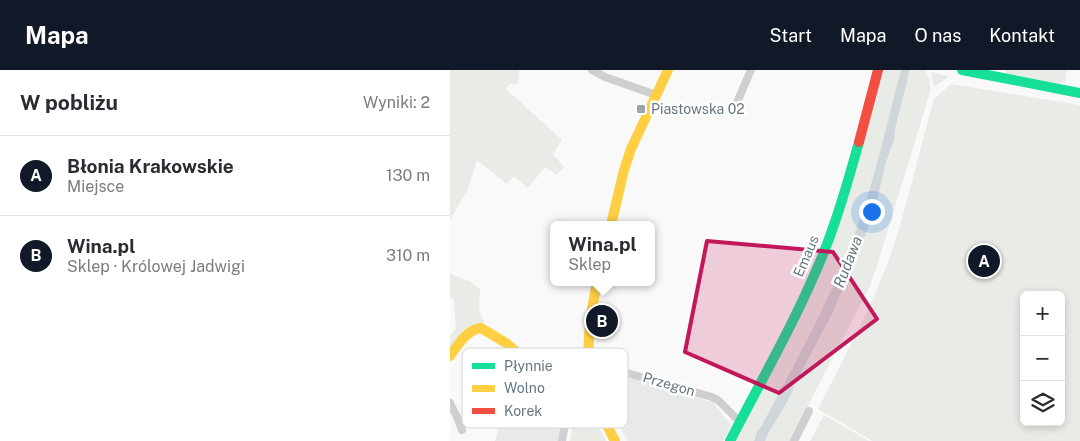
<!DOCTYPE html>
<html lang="pl">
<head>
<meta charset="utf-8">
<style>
	:root { --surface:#fff; --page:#f2f2f3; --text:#2b2b33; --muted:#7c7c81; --line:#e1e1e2; --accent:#111827 }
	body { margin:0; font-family:"Public Sans",sans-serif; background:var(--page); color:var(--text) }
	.controls { position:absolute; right:15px; bottom:15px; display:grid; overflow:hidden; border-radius:8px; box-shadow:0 2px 8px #0003 }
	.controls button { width:45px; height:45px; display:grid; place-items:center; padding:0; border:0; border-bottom:1px solid var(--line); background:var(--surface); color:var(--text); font:25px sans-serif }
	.you { position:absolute; left:421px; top:141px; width:18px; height:18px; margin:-12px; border:4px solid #fff; border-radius:50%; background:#1a73e8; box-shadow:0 0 0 8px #1a73e833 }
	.badge { display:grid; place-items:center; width:32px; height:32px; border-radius:50%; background:var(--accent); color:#fff; font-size:16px; font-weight:700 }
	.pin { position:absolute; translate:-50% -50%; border:2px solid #fff; box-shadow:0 1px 5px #0006 }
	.popup { position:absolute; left:100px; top:151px; width:105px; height:65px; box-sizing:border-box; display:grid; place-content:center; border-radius:8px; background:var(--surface); filter:drop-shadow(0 1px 4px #0005); font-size:16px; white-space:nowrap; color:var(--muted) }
	.popup b { font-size:19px; color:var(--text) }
	.popup::after { content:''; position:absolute; left:50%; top:100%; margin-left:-10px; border:10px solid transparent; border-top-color:var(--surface) }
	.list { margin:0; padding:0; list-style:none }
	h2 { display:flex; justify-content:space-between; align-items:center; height:65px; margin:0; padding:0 20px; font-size:21px }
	h2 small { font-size:16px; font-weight:400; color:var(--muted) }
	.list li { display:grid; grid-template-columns:32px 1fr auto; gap:15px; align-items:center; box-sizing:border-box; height:80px; padding:0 20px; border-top:1px solid var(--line) }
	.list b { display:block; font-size:19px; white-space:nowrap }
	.list p { margin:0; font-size:16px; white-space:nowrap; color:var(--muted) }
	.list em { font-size:16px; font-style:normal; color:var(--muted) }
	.icon { flex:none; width:28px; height:28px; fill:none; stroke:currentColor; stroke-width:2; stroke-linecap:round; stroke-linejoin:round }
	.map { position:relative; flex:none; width:630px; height:371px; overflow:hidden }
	header { display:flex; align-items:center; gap:30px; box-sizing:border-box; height:70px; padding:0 25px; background:var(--accent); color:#fff }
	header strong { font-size:24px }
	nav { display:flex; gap:28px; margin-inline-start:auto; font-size:18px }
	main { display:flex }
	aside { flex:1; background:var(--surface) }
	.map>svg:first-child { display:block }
	.built { fill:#e8e9e9 }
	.green { fill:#e8ebe6; fill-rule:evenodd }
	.water { fill:#ced6d9 }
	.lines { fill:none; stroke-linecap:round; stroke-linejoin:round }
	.street { stroke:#cecfd0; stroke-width:8 }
	.fast { stroke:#16e098; stroke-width:10 }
	.slow { stroke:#ffcf43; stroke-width:10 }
	.jam { stroke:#f24e42; stroke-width:10 }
	.marked { fill:#c2185b; fill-opacity:0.2; stroke:#c2185b; stroke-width:4; stroke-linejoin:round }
	.poi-dot { fill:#99a4ac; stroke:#fff; stroke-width:2 }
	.labels { text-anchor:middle; stroke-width:5; stroke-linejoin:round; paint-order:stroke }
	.poi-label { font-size:14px; fill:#657683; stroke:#fff; text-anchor:start }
	.street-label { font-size:14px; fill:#657683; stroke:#fff }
	.water-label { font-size:15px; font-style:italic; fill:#60757c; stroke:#fff }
	.key { fill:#fff; stroke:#d1d6da; stroke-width:1 }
	.key-label { font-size:14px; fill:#657683 }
</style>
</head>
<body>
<header>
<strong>Mapa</strong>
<nav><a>Start</a><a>Mapa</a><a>O nas</a><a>Kontakt</a></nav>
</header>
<main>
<aside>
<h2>W pobliżu<small>Wyniki: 2</small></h2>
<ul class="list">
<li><span class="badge">A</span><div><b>Błonia Krakowskie</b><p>Miejsce</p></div><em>130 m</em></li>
<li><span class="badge">B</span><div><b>Wina.pl</b><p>Sklep · Królowej Jadwigi</p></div><em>310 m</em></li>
</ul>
</aside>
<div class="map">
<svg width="630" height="371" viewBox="0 0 630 371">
	<rect width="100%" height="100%" fill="#f9f9f9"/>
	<path class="built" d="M 73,293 L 93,310 L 117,318 L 108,371 L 45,371 L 56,330 Z
		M 165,303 L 262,332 L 281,354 L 281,356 L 273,371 L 178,371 L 179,369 L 171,341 Z"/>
	<path class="green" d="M 0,0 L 69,0 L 68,14 L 60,14 L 56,19 L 112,70 L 103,84 L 114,97 L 107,105 L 95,97 L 78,118 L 64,106 L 57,114 L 27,90 L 18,119 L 0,150 Z
		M 430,0 L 451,0 C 434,68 418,137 391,201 C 368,255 339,306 311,357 L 307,362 L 304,371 L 282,371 L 370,196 Z
		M 459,0 L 475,0 C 479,5 481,16 480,22 L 426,199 L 419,218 L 340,371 L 315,371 C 322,352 336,334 344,316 L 382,244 L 403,196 L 422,148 L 430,118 L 436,92 L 444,73 L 445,59 L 457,12 Z
		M 556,0 L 617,0 L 615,13 L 611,12 L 611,14 L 556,4 Z
		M 481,2 L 498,6 L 498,7 L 484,17 Z
		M 501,14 L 630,35 L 630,371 L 422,371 L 368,339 C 396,284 427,228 446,169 C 460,123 471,75 484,29 ZM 574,225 L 611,225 L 611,352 L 574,352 Z
		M 0,204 L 19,211 L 30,219 L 29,240 L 35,254 L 25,256 L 0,282 L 0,266 L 6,259 L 4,230 L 0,227 Z
		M 151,300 L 162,303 L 155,322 Z
		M 163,303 L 165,303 L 171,341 L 179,369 L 177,371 L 166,349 L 157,328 Z
		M 86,311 L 113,317 L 111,328 L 84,322 Z
		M 129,322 L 133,322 L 136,323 L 142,342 L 156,371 L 120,371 L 128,325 Z
		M 106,328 L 114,330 L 112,345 L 104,344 Z
		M 374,345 L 419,371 L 360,371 Z"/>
	<path class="water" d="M 451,0 L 459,0 L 457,12 L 445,59 L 444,71 L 436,92 L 430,118 L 422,148 L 403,196 L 382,244 L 344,316 L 341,325 L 319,362 L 315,371 L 304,371 L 307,362 L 311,357 C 344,295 378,234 403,169 C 424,114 436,56 451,0 Z"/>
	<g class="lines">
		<path class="street" d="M 142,0 L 155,7 L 206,25
			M 285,37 L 301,0
			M 138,292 L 262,327 L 269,331 L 290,352
			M 0,333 L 7,347 L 12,360
			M 112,371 L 122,314
			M 344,371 L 359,341"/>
		<path class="fast" d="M 512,0 L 630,23
			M 280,371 C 311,311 346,250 372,187 C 387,150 398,111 409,72"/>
		<path class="slow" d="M 161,155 L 174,100 L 181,79 L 218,0
			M 147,212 C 139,252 133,292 147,332 C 152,345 158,358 165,371
			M 0,286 C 8,275 16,260 31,258 L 56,273 L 95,306 L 122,314 L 129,315 L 142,313"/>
		<path class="jam" d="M 409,72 L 428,0"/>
	</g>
	<path class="marked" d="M 257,171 L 383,182 L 427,249 L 329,323 L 235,282 Z"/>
	<rect class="poi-dot" x="186" y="34" width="10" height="10" rx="2.5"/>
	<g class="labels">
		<g class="poi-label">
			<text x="201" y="44">Piastowska 02</text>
		</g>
		<g class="street-label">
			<text transform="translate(356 186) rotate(-67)" y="5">Emaus</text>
			<text transform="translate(219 314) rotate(16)" y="5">Przegon</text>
		</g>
		<g class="water-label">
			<text transform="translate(398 192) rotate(-69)" y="5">Rudawa</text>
		</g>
	</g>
	<rect x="12" y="278" width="166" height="80" rx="8" class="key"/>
	<rect x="22" y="293" width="23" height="6" fill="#16e098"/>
	<rect x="22" y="315" width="23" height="7" fill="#ffcf43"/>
	<rect x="22" y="338" width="23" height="6" fill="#f24e42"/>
	<g class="key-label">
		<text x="54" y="301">Płynnie</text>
		<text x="54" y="323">Wolno</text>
		<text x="54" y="346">Korek</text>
	</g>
</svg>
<div class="controls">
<button>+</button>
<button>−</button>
<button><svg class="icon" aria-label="layers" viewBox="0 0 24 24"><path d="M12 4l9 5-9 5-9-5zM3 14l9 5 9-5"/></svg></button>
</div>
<div class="you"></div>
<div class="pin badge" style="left:534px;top:191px">A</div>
<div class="pin badge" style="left:152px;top:251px">B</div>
<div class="popup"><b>Wina.pl</b>Sklep</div>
</div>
</main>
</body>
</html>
